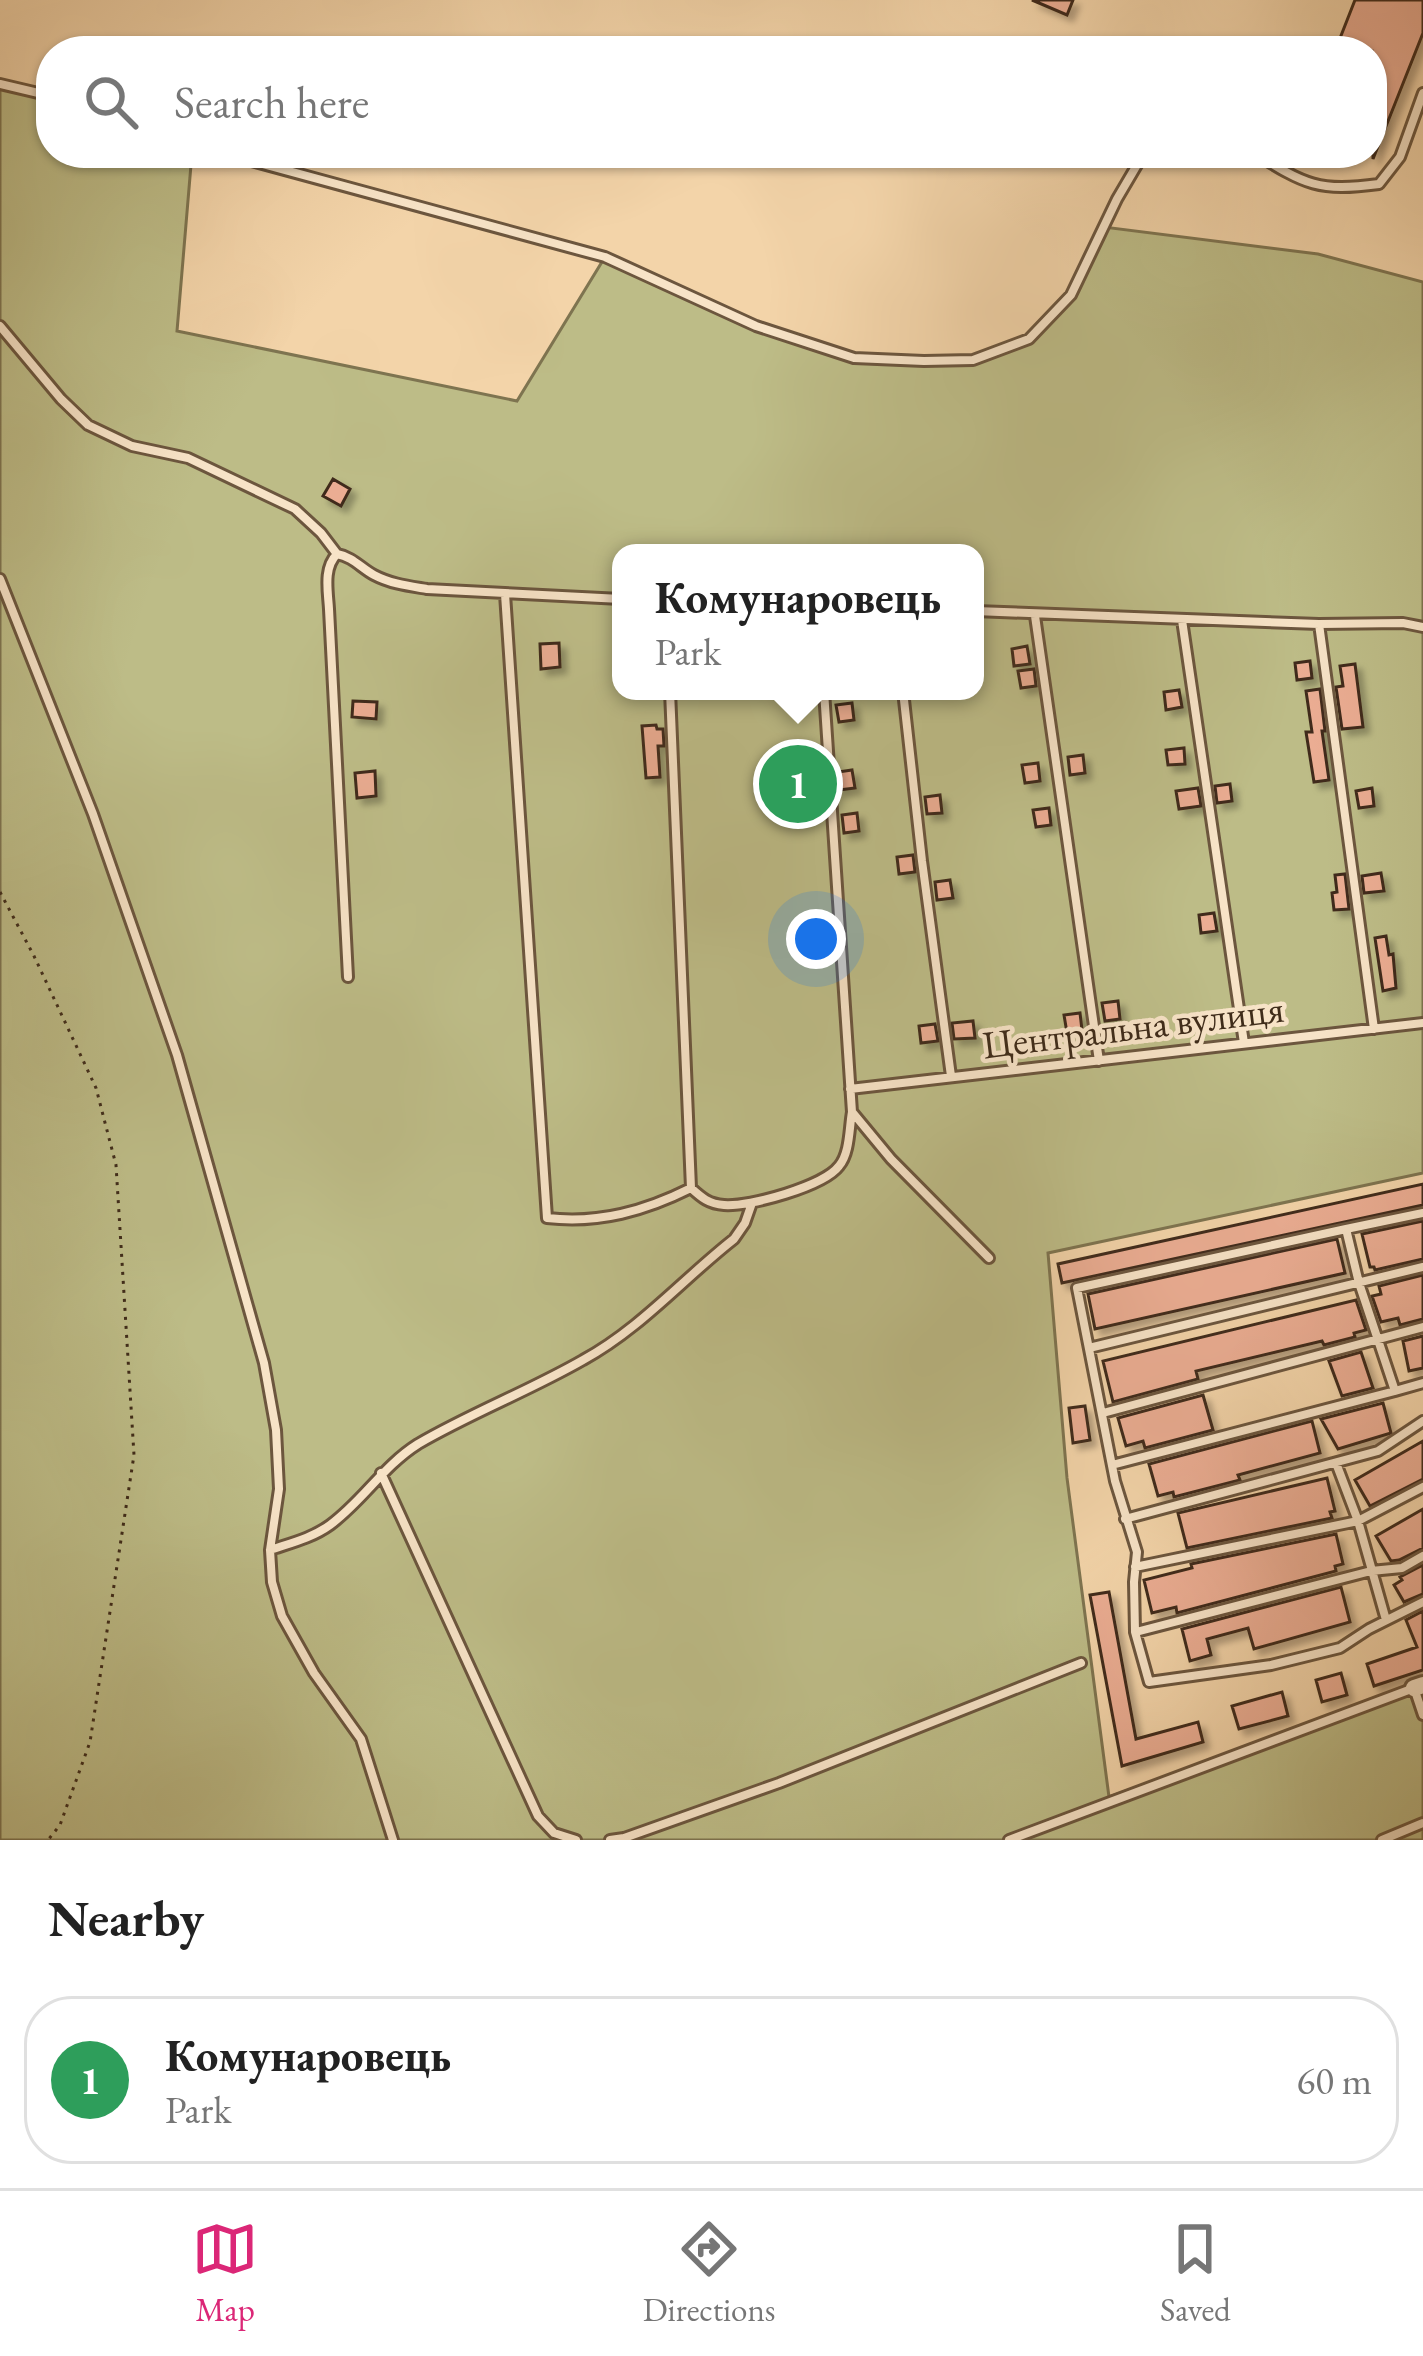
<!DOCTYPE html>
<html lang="en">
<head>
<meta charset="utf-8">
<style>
	:root { --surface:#fff; --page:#f2f2f2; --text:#222; --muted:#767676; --line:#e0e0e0; --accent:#db2777 }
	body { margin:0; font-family:"EB Garamond",serif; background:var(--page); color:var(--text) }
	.you { position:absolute; left:816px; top:939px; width:42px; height:42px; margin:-30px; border:9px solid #fff; border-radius:50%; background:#1a73e8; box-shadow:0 0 0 18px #1a73e833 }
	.badge { display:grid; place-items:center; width:78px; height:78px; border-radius:50%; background:var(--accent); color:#fff; font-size:39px; font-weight:700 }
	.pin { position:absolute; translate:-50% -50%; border:6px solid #fff; box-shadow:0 3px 12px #0006 }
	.popup { position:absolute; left:612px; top:544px; width:372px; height:156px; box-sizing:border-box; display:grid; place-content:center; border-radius:24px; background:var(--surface); filter:drop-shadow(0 3px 9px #0005); font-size:39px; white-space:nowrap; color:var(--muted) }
	.popup b { font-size:45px; color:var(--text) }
	.popup::after { content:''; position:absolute; left:50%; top:100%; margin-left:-24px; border:24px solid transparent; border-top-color:var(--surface) }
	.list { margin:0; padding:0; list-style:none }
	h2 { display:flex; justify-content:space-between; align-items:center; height:156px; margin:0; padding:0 48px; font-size:51px }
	h2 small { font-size:39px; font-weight:400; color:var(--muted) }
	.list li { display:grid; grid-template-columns:78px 1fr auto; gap:36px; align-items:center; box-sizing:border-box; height:168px; margin:0 24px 24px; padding:0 24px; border:3px solid var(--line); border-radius:48px }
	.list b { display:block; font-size:45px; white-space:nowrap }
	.list p { margin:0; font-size:39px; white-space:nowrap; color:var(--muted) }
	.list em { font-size:39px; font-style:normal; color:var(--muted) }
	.icon { flex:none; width:66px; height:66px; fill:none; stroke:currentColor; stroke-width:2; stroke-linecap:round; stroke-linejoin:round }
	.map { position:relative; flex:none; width:1423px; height:1840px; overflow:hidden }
	.search { position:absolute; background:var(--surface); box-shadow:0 3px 9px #0004; left:36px; right:36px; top:36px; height:132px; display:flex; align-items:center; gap:30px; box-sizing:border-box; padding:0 42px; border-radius:48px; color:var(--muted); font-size:45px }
	.sheet { height:348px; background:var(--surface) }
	nav { display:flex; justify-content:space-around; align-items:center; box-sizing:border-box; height:168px; border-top:3px solid var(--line); background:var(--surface); font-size:33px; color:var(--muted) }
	nav a { display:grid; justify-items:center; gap:6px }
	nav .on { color:var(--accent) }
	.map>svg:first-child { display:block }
	.green { fill:#bdbc87; stroke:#7e7450; stroke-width:3; fill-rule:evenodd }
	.building { fill:#ebad93; stroke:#3f2c1a; stroke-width:3; filter:url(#shadow) }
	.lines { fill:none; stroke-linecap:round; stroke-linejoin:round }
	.service-casing { stroke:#6c563e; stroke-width:14 }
	.minor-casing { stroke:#6c563e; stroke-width:22 }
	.path { stroke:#3f2c1a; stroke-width:3; stroke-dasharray:3 6; stroke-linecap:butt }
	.service { stroke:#f7e3c7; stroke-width:8 }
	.minor { stroke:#f7e3c7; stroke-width:16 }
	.labels { text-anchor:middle; stroke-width:9; stroke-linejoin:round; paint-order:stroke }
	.street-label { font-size:39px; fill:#3f2c1a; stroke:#f7e3c7 }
</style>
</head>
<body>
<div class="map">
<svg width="1423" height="1840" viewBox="0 0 1423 1840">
	<defs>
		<filter id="shadow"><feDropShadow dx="6" dy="6" stdDeviation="3" flood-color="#0004"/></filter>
	</defs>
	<rect width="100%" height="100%" fill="#f3d4a9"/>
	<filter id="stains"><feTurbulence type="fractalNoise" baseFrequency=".00167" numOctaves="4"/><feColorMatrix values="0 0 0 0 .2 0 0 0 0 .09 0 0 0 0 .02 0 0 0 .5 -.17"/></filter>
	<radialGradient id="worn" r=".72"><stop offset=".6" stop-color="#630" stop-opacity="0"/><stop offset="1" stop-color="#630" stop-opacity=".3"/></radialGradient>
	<path class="green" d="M 0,84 L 51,96 L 51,153 L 192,153 L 177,331 L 517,401 L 605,257 L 756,326 L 854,358 L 973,360 L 1029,339 L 1071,294 L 1104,227 L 1318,254 L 1423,282 L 1423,1173 L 1048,1253 L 1067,1478 L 1109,1797 L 1423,1685 L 1423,1840 L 0,1840 ZM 621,553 L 975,553 L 975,691 L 621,691 Z"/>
	<path class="building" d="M 1032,0 L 1073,0 L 1067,15 Z
		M 1355,0 L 1423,0 L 1423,33 L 1373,159 L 1372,51 L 1335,51 Z
		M 333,479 L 350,489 L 341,506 L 323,496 Z
		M 559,643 L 560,667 L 541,669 L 540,644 Z
		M 1027,646 L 1030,664 L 1014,666 L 1012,649 Z
		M 1310,661 L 1312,678 L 1297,680 L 1295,663 Z
		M 1355,664 L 1363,727 L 1342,729 L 1336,687 L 1343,686 L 1340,666 Z
		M 1034,669 L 1036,686 L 1021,688 L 1018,671 Z
		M 1320,689 L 1325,731 L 1322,731 L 1329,780 L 1314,782 L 1306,732 L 1312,732 L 1306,691 Z
		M 1179,690 L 1182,707 L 1166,710 L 1164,692 Z
		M 353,701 L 377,702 L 376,719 L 352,717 Z
		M 852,703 L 854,720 L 839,722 L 836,705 Z
		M 656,725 L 657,729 L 663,729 L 664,746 L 658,746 L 660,777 L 646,778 L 642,726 Z
		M 1184,748 L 1185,764 L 1168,765 L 1166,750 Z
		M 1083,755 L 1085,773 L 1070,775 L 1068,757 Z
		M 1038,763 L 1040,781 L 1025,783 L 1022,765 Z
		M 852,770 L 855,788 L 839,790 L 838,772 Z
		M 375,771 L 376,796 L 357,798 L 355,773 Z
		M 1230,784 L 1232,801 L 1217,803 L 1215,786 Z
		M 1198,788 L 1201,806 L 1179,809 L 1176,791 Z
		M 1372,788 L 1374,806 L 1359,808 L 1356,791 Z
		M 940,795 L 942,813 L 927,814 L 925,797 Z
		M 1049,808 L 1051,825 L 1036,827 L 1033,810 Z
		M 857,813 L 859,831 L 844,833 L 842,815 Z
		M 913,855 L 915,872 L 899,874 L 897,857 Z
		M 1381,873 L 1384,891 L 1364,893 L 1362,876 Z
		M 1345,874 L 1349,909 L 1334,910 L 1332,893 L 1337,892 L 1335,875 Z
		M 950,880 L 953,898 L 937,900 L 935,882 Z
		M 1214,913 L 1217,931 L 1201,933 L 1199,915 Z
		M 1386,936 L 1389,955 L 1393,954 L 1396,988 L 1383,991 L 1375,938 Z
		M 1118,1001 L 1120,1019 L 1105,1021 L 1102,1003 Z
		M 1080,1013 L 1082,1030 L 1067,1033 L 1064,1015 Z
		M 973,1021 L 975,1038 L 954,1039 L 952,1023 Z
		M 935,1024 L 938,1041 L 921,1043 L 919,1026 Z
		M 1423,1184 L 1423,1205 L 1062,1283 L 1058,1264 Z
		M 1423,1221 L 1423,1259 L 1375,1270 L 1374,1267 L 1370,1267 L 1362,1234 Z
		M 1337,1239 L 1345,1273 L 1095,1329 L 1088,1294 Z
		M 1423,1275 L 1423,1319 L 1400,1325 L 1398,1318 L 1381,1322 L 1372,1296 L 1381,1294 L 1379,1286 Z
		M 1356,1300 L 1366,1330 L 1354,1333 L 1355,1337 L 1324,1345 L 1322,1341 L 1196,1371 L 1198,1379 L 1113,1402 L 1103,1361 Z
		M 1423,1336 L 1423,1368 L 1409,1371 L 1403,1341 Z
		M 1361,1352 L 1373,1388 L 1342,1396 L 1329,1361 Z
		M 1203,1395 L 1213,1430 L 1145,1448 L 1143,1441 L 1126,1446 L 1118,1418 Z
		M 1383,1403 L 1391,1433 L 1338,1449 L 1321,1419 Z
		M 1085,1406 L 1090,1440 L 1073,1443 L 1069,1408 Z
		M 1312,1421 L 1320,1453 L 1238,1475 L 1240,1480 L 1174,1497 L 1173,1492 L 1158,1496 L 1149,1464 Z
		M 1423,1441 L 1423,1479 L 1370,1506 L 1355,1480 Z
		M 1327,1478 L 1335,1511 L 1330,1512 L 1332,1518 L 1187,1548 L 1178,1513 Z
		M 1423,1509 L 1423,1548 L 1399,1560 L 1391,1561 L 1376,1536 Z
		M 1336,1534 L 1343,1564 L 1335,1566 L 1336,1571 L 1177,1613 L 1176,1607 L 1152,1613 L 1144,1580 L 1192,1568 L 1191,1564 Z
		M 1423,1565 L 1423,1594 L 1404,1602 L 1394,1585 L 1402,1580 L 1400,1577 Z
		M 1341,1587 L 1350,1622 L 1254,1649 L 1248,1628 L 1207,1639 L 1211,1655 L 1190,1661 L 1182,1629 Z
		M 1109,1592 L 1136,1739 L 1198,1722 L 1203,1742 L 1122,1766 L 1090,1595 Z
		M 1423,1611 L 1423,1670 L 1374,1686 L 1367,1664 L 1417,1647 L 1406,1620 Z
		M 1341,1673 L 1347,1695 L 1322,1702 L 1316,1680 Z
		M 1282,1692 L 1288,1716 L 1239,1729 L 1232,1706 Z"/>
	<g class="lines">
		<defs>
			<path id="service" d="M 0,84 L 51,96
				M 222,153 L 605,257 L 756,326 L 854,358 L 924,361 L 973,360 L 1029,339 L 1071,295 L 1117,199 L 1144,153
				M 1255,153 C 1305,185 1319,192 1379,184 L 1400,157 L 1423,93
				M 0,326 L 61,399 L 88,425 L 132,446 L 188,458 L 295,509 L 321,533 L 337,554 C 353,557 361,568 374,575 C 391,584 409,586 427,589 L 621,599
				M 337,554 C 323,568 328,591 329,609 L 348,977
				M 0,579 L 93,814 L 177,1055 L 264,1363 L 276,1430 L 279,1489 L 270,1550 L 272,1582 L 282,1616 L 314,1673 L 361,1739 L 393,1840
				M 505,594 L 547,1218 C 599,1224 645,1211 691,1188 C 702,1198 709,1204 724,1205 C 750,1207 824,1186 839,1166 C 850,1153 849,1129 852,1112 L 824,691
				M 975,611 L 1319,624 L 1403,623 L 1423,627
				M 1035,616 L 1099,1061
				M 1182,620 L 1244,1043
				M 1319,624 L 1374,1029
				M 670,691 L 691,1188
				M 903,691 L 922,861 L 951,1076
				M 850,1089 L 1423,1023
				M 853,1113 L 891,1159 L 989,1258
				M 1346,1229 L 1423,1213
				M 1089,1348 L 1423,1267
				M 1423,1383 L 1395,1391 L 1359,1283 L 1346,1229 L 1077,1288 L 1115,1481 L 1137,1552 L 1134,1582 L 1135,1632 L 1149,1682 L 1271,1665 L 1340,1648 L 1369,1629 L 1423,1602
				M 1103,1413 L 1423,1327
				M 1336,1463 L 1358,1521 L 1386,1620
				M 1112,1465 L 1395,1391
				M 381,1473 L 538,1816 L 554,1833 L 576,1840
				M 1125,1519 L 1378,1451 L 1423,1421
				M 270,1550 C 291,1543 312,1538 330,1525 C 363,1501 383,1466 418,1444 C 471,1413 529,1391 583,1360 C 640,1329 683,1279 734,1239 L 745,1223 L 752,1203
				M 1135,1567 L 1358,1521 L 1423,1487
				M 1136,1632 L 1371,1571 L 1402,1568 L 1423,1556
				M 610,1840 L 624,1838 L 779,1783 L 1081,1663
				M 1009,1840 L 1414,1688 L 1423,1715
				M 1382,1840 L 1423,1823"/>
			<path id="minor" d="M 1414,1688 L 1423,1685"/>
		</defs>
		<use href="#service" class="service-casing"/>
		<use href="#minor" class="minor-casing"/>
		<path class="path" d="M 0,892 L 34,956 L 96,1088 L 116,1165 L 134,1455 L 90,1742 L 60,1825 L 48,1840"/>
		<use href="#service" class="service"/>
		<use href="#minor" class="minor"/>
	</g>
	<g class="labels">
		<g class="street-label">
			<text transform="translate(1133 1026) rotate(-7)" y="14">Центральна вулиця</text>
		</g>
	</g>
	<rect width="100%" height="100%" filter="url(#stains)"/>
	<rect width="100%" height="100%" fill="url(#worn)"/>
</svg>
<div class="you"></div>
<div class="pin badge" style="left:798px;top:784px;background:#2e9e5b">1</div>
<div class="popup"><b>Комунаровець</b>Park</div>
<div class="search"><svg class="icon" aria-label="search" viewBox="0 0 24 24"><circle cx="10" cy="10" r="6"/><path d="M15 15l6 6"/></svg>Search here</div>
</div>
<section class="sheet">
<h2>Nearby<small></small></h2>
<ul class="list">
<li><span class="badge" style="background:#2e9e5b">1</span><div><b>Комунаровець</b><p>Park</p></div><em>60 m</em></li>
</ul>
</section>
<nav>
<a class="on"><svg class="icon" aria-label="map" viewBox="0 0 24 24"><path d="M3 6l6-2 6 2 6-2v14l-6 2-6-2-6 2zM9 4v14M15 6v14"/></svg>Map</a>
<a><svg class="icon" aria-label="directions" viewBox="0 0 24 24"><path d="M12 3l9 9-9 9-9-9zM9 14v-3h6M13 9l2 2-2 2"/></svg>Directions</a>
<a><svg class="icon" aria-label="saved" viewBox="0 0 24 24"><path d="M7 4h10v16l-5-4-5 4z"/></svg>Saved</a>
</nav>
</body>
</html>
